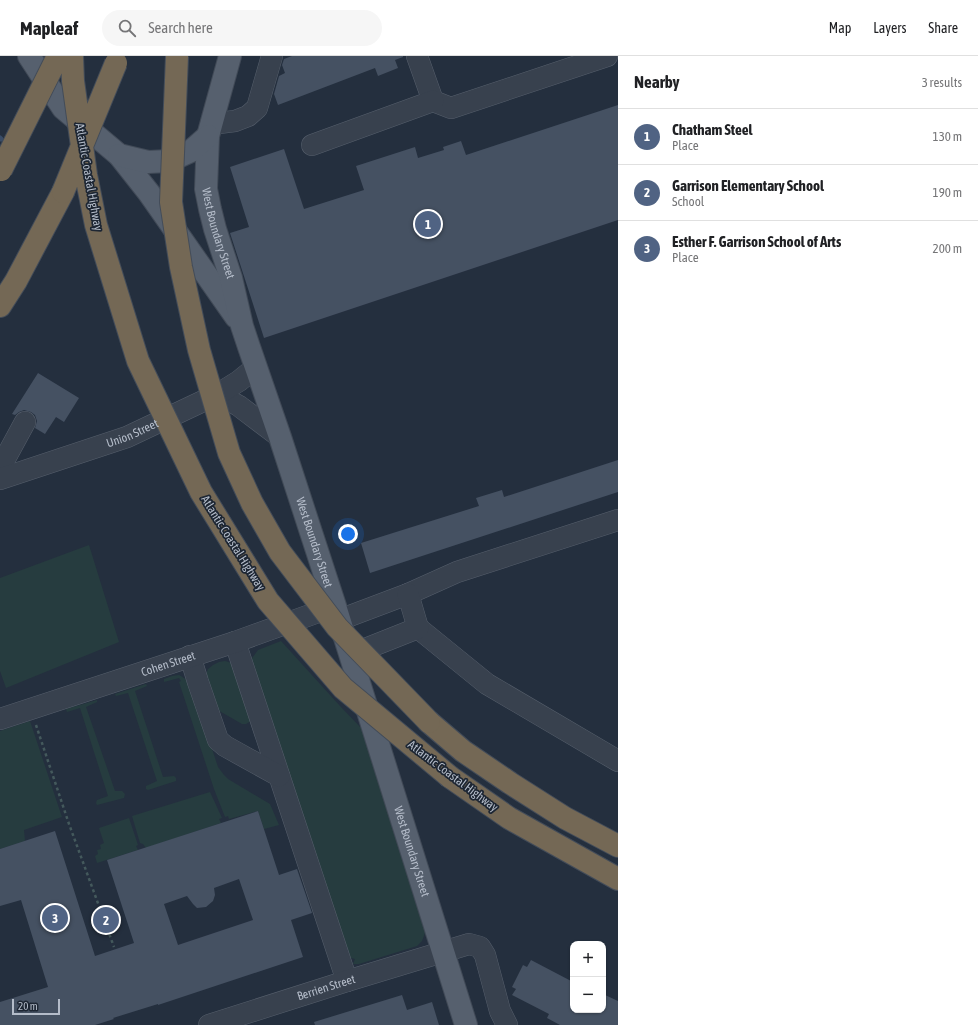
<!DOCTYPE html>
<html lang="en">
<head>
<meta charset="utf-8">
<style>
	:root { --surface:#fff; --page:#f6f6f6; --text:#202124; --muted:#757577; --line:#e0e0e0; --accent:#506383 }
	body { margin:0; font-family:"Asap Condensed",sans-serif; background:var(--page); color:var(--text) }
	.controls { position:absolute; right:12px; bottom:12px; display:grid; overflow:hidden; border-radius:8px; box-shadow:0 1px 3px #0004 }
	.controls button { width:36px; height:36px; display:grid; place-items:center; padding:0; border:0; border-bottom:1px solid var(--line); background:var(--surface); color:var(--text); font:20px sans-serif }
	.scale { position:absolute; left:12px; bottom:10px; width:48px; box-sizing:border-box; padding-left:4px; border:2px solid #b4bcc9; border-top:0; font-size:11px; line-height:14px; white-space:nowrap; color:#b4bcc9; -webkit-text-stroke:3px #1d2633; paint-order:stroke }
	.you { position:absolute; left:348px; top:478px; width:14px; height:14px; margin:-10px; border:3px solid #fff; border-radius:50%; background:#1a73e8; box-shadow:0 0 0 6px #1a73e833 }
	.badge { display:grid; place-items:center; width:26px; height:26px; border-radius:50%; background:var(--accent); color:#fff; font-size:13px; font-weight:700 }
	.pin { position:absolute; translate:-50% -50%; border:2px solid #fff; box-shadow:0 1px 4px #0006 }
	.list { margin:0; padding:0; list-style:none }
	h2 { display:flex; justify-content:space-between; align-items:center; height:52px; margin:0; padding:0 16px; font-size:17px }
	h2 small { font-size:13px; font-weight:400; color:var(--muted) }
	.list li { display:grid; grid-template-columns:26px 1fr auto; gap:12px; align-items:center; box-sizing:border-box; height:56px; padding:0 16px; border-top:1px solid var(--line) }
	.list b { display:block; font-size:15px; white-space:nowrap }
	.list p { margin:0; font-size:13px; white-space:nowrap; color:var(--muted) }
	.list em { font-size:13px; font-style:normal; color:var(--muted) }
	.icon { flex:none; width:22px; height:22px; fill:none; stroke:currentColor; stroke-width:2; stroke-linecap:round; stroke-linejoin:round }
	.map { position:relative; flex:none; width:618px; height:969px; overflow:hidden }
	header { display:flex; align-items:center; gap:24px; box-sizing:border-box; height:56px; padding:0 20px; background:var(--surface); border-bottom:1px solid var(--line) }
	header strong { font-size:19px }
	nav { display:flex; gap:22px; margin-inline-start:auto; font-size:14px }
	.search { width:280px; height:36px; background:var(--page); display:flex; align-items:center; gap:10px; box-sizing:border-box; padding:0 14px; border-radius:22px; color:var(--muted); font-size:15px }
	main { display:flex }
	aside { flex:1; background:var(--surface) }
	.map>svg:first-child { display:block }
	.green { fill:#263c3f }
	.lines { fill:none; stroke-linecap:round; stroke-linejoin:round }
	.stream { stroke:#394c67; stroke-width:5 }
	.building { fill:#455162; fill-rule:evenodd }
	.minor-casing { stroke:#565f6c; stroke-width:22 }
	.major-casing { stroke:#414a57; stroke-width:24 }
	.highway-casing { stroke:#434c59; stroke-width:24 }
	.path { stroke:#44595c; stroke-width:2.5; stroke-dasharray:3 3; stroke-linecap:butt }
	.minor { stroke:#38414e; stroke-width:21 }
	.major { stroke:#56606e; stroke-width:22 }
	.highway { stroke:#746855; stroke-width:22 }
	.highway-bridge-casing { stroke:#434c59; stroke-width:24; stroke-linecap:butt }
	.highway-bridge { stroke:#746855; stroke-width:22 }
	.labels { text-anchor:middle; stroke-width:3.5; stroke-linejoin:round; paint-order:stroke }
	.street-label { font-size:12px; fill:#b4bcc9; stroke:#1d2633 }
</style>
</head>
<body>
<header>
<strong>Mapleaf</strong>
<div class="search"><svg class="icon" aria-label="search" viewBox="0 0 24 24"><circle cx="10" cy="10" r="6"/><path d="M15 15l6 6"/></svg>Search here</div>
<nav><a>Map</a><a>Layers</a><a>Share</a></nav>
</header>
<main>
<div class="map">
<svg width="618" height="969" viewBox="0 0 618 969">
	<rect width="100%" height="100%" fill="#242f3e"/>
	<path class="green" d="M 89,489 L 119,586 L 6,632 L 0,615 L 0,522 Z
		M 281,585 L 340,650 L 365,676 L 423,864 L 425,877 L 422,885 L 417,890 L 359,908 L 353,908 L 355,903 L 351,902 L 349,905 L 250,605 L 258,594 Z
		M 225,605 L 232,607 L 251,665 L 246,668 L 242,668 L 216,653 L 205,621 L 208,613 L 213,609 L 219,606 Z
		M 179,619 C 185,622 189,626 192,632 L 218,711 L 224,719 L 228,723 L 270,748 L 279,769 L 264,773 L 258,755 L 229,763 L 228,760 L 225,761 L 214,733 L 179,626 L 181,625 L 179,622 L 164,626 L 164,623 L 172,620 Z
		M 146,628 L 147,630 L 135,635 L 163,721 L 174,720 L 176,722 L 176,725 L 148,734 L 146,733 L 146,730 L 157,725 L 128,637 L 116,640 L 115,638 Z
		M 97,644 L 97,646 L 86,651 L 115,735 L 122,735 L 125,738 L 124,742 L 97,749 L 96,747 L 97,744 L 108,740 L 80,652 L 67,656 L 66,653 Z
		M 30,665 L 62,761 L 24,774 L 25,785 L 0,793 L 0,675 Z
		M 210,736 L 222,762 L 219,763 L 221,767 L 146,792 L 143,788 L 140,787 L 132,760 Z
		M 129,762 L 138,789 L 136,790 L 138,794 L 97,807 L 95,800 L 98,798 L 97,794 L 101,793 L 100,789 L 104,787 L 99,772 Z"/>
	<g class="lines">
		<path class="stream" d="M 0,82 L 1,83"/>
	</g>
	<path class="building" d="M 292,0 L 403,0 L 403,1 L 395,4 L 398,12 L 378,20 L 375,12 L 278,49 L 274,38 L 279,20 L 285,17 L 282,9 L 284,3 Z
		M 618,49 L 618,164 L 264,282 L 230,177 L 249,171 L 230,111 L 284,93 L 304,153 L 364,134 L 356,110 L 415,91 L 418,102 L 444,94 L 443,91 L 461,85 L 466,99 Z
		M 38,317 L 79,342 L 64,366 L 56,361 L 45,378 L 35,372 L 37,365 L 35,359 L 31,356 L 24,354 L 19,356 L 15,359 L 12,358 Z
		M 618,404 L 618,436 L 370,517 L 361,487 L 479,450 L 476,442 L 502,434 L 504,441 Z
		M 258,755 L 279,819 L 297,813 L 312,857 L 291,864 L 303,901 L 158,949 L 158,948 L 113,962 L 114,963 L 95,969 L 0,969 L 0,946 L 48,931 L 21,844 L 0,850 L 0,793 L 55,775 L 95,900 L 134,887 L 107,804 ZM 239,823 L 253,864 L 178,889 L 164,848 L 187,840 L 193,848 L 197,852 L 206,851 L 213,845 L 215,839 L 214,832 Z
		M 531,904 L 573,926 L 573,954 L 603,954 L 603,938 L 618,945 L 618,969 L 560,969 L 547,962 L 549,958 L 512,939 L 516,933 L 512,931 L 523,909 L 527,911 Z
		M 402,939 L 407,954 L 432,946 L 439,969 L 315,969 L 314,966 Z"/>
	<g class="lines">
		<defs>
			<g id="minor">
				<path d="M 417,0 L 433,45 L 451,52 L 607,0"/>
				<path d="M 211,68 L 235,65 L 248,60 L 257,52 L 272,0"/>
				<path d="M 312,89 L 433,45"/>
				<path d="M 218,338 L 239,350 L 280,381"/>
				<path d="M 0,412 L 25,366"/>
				<path id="s1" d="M 0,423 L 127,381 L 218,338 L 239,325 L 255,312"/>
				<path d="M 339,564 L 408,538 L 457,516 L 618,464"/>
				<path d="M 418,572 L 487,628 L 618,705"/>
				<path d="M 235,586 L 347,925"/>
				<path d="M 350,599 L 418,572 L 408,538"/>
				<path d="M 190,600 L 198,626 L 218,684 L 225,690 L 279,720"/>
				<path id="s2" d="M 0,663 L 235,586 L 335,550"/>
				<path id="s3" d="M 209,969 L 347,925 L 469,888 L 480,891 L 485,899 L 500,955 L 507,969"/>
			</g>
			<g id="major">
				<path d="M 29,0 L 63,52 L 119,99 L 149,137 L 236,261"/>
				<path id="s4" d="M 230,0 L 208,80 L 206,133 L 210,153 L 215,173 L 231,222 L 242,270 L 249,291 L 280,381 L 335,550 L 466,969"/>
				<path d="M 119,99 L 148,106 L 169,105 L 191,95 L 208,80"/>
			</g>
			<path id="highway" d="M 0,250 L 16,225 L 63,136
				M 429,666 L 463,695 L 510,727 L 565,762 L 618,790
				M 450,721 L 509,762 L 618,823"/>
		</defs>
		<use href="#minor" class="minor-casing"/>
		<use href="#major" class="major-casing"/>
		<use href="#highway" class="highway-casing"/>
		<path class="path" d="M 36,669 L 69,768 L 114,891"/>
		<use href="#minor" class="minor"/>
		<use href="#major" class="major"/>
		<use href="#highway" class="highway"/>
		<defs>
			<path id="highway-bridge" d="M 72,0 L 73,25 L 86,119 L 96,169 L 138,305 L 201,436 L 268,545 L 343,632 L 450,721
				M 177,0 L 171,146 L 181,211 L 199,294 L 229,397 L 252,447 L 280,496 L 337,571 L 429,666
				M 1,114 L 58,0
				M 63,136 L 116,7"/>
		</defs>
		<use href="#highway-bridge" class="highway-bridge-casing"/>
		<use href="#highway-bridge" class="highway-bridge"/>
	</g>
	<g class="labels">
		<g class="street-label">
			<text transform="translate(89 121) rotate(80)" y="4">Atlantic Coastal Highway</text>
			<text dy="4" stroke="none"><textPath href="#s4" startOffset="182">West Boundary Street</textPath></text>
			<text dy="4" stroke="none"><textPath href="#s1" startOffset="140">Union Street</textPath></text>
			<text dy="4" stroke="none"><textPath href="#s4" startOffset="506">West Boundary Street</textPath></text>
			<text transform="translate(233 487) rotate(58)" y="4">Atlantic Coastal Highway</text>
			<text dy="4" stroke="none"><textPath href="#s2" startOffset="177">Cohen Street</textPath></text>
			<text transform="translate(453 720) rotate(37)" y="4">Atlantic Coastal Highway</text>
			<text dy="4" stroke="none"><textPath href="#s4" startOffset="830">West Boundary Street</textPath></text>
			<text dy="4" stroke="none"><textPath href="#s3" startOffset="123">Berrien Street</textPath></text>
		</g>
	</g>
</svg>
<div class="controls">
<button>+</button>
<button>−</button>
</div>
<div class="scale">20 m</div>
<div class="you"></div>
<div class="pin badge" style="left:428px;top:168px">1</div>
<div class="pin badge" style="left:106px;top:864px">2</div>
<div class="pin badge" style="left:55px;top:862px">3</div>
</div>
<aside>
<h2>Nearby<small>3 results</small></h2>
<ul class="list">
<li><span class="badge">1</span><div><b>Chatham Steel</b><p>Place</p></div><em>130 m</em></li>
<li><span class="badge">2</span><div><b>Garrison Elementary School</b><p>School</p></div><em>190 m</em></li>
<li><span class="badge">3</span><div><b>Esther F. Garrison School of Arts</b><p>Place</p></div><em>200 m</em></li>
</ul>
</aside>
</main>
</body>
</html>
